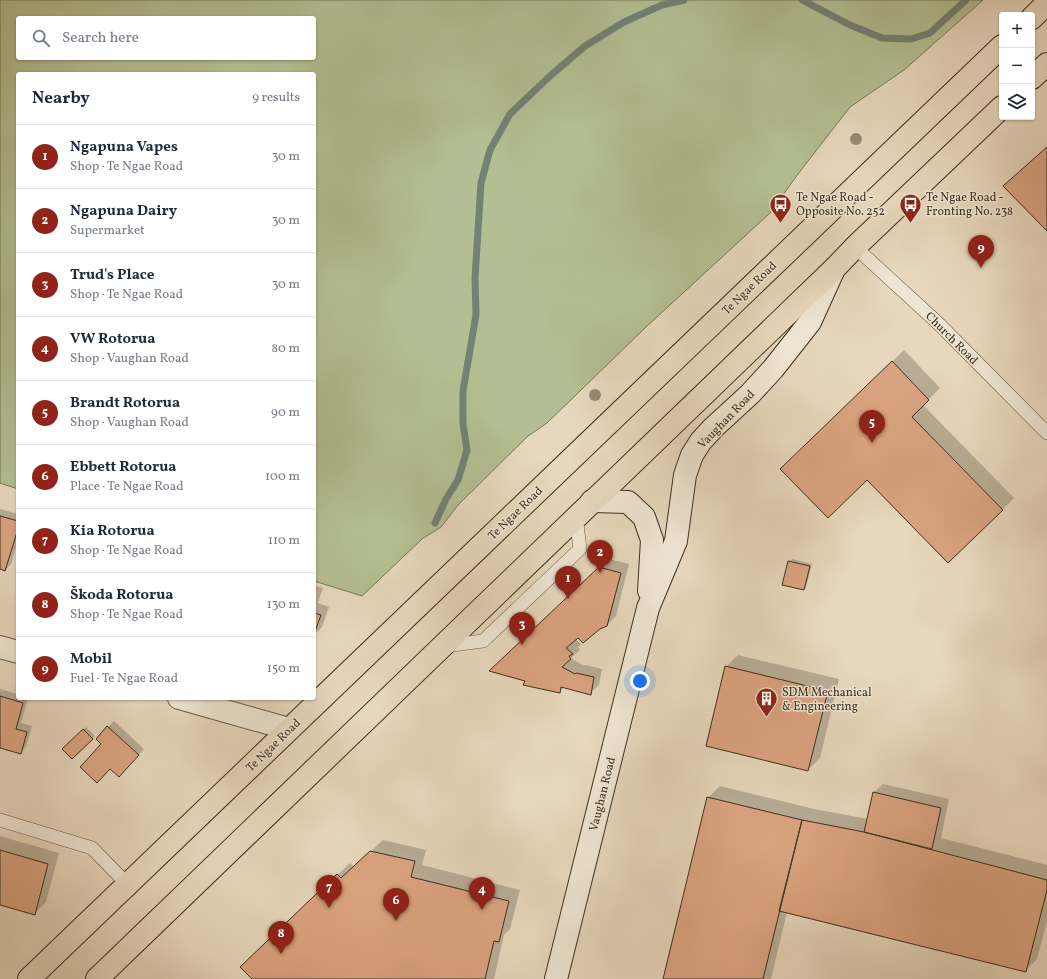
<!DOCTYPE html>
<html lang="en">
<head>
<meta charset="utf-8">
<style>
	:root { --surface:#fff; --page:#f2f2f3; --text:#1f2937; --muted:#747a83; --line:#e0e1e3; --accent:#8f2418 }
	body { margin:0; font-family:Vollkorn,serif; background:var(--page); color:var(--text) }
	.controls { position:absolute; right:12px; top:12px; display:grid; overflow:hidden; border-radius:4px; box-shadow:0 1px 3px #0004 }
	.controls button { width:36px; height:36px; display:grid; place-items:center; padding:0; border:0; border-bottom:1px solid var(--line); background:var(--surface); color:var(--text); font:20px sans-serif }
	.you { position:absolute; left:640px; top:681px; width:14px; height:14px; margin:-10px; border:3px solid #fff; border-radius:50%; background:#1a73e8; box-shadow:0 0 0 6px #1a73e833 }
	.badge { display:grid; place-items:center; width:26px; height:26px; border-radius:50%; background:var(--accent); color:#fff; font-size:13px; font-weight:700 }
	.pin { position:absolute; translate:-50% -33px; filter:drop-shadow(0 1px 2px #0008) }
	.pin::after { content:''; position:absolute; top:21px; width:14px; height:12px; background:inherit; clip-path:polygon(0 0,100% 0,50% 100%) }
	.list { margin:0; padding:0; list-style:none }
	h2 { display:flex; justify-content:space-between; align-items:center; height:52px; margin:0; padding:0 16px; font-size:17px }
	h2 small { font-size:13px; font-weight:400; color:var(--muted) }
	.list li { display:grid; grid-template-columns:26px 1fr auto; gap:12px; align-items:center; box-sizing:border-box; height:64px; padding:0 16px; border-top:1px solid var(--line) }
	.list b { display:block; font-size:15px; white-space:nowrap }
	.list p { margin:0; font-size:13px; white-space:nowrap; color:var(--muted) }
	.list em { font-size:13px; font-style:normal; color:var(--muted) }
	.icon { flex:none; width:22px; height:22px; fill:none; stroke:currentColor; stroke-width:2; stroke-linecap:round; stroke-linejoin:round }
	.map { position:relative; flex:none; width:1047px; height:979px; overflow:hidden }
	.search { position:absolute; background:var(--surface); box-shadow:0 1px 3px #0004; left:16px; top:16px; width:300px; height:44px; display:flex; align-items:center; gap:10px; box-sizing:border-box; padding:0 14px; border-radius:4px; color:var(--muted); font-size:15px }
	.panel { position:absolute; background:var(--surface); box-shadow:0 1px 3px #0004; left:16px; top:72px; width:300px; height:628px; border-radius:4px }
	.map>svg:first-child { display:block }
	.green { fill:#b3bf92; stroke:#787759; fill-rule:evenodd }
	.shadow { fill:#0003 }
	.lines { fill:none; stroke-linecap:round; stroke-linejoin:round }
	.stream { stroke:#738276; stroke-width:7 }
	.building { fill:#daa37f; stroke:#3e2f20 }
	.lane-casing { stroke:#685947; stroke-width:14 }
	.street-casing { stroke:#685947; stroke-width:24 }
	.secondary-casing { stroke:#3e2f20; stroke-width:24 }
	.highway-casing { stroke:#3e2f20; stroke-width:24 }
	.lane { stroke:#efe5d3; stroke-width:13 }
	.street { stroke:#efe5d3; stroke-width:22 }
	.secondary { stroke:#efe5d3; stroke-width:22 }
	.highway { stroke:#e7d7bc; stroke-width:22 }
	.tree { fill:#978b73 }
	.labels { text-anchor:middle; stroke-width:3; stroke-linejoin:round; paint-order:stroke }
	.poi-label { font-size:12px; fill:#3e2f20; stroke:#efe5d3; text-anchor:start }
	.street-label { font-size:12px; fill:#3e2f20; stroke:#efe5d3 }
</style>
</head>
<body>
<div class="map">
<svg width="1047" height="979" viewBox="0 0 1047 979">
	<rect width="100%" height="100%" fill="#e7d7bc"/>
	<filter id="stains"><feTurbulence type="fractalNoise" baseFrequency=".005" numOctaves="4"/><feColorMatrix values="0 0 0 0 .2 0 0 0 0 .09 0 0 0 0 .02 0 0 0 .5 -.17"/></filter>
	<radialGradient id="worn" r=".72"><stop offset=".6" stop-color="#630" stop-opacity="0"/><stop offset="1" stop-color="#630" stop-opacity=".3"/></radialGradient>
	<path class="green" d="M 0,0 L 983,0 L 904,70 L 850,107 L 798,174 L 770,213 L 645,328 L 547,423 L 528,436 L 458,505 L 441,527 L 422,539 L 362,596 L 314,581 L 314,74 L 18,74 L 18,489 L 0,483 ZM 18,18 L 314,18 L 314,58 L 18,58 Z"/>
	<path class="shadow" d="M 904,350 L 940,388 L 923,405 L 1014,498 L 1002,510 L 867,478 L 793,457 Z
		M 0,509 L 18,514 L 18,541 L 11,564 L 5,570 L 0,568 Z
		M 609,559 L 629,564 L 616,616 L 607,625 L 575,639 L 581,644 L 578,647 L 580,650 L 571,658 L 584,666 L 585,665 L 602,669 L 599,685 L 590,693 L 564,687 L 559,692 L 526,680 L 499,662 Z
		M 792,559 L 812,564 L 806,587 L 804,589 L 789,562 Z
		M 314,585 L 323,588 L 318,603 L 329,607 L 322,627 L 314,635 Z
		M 738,655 L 839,679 L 820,758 L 808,770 L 726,667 Z
		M 0,689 L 18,694 L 18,698 L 28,698 L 21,723 L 32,726 L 26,747 L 20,753 L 0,747 Z
		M 114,721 L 144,749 L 125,770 L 97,739 Z
		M 86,727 L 95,736 L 72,758 L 63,749 Z
		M 883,784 L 949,799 L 941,838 L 1047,865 L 1047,921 L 1037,959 L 1025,971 L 787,912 L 771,979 L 664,979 L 708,798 L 720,786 L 814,809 L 868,819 L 874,792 Z
		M 0,836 L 59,853 L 46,902 L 34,914 L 0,904 Z
		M 383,840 L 426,850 L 422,865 L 520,890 L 510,929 L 504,935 L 494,979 L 254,979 L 253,955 L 350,863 L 354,867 Z"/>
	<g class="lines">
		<path class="stream" d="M 802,0 L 850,25 L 882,38 L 911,39 L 930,33 L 966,0
			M 435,523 L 446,499 L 458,480 L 467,450 L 463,424 L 463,391 L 476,315 L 475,278 L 481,183 L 490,150 L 510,114 L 550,76 L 585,46 L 624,22 L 662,5 L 684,0"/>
	</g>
	<path class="building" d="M 1047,147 L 1047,231 L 1003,186 Z
		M 892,361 L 929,400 L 912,417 L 1003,510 L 948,563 L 867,480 L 828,518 L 780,469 Z
		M 0,516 L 18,521 L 18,529 L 5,571 L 0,569 Z
		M 788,561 L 810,566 L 804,590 L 782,585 Z
		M 599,567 L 621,573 L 607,626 L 600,629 L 583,643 L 578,638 L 566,648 L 573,654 L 569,656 L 571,659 L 562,667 L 575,674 L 576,673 L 594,677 L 591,695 L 561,687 L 560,693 L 523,685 L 525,681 L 489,671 Z
		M 314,613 L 321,615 L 314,634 Z
		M 725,666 L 828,691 L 808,771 L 706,746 Z
		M 0,696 L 23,703 L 16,729 L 27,732 L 21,754 L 0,748 Z
		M 107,726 L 139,755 L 119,777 L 110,769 L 97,783 L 80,767 L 101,744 L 96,739 Z
		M 83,729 L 93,739 L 72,759 L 62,749 Z
		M 873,792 L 941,808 L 932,849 L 864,832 Z
		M 707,797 L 802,820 L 763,979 L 663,979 Z
		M 802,820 L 864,832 L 1047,880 L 1047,890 L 1026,972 L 779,911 Z
		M 0,850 L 48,864 L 35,915 L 0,905 Z
		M 370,851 L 415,861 L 411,877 L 509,901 L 499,942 L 494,941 L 485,979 L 252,979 L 240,967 L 337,874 L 341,878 Z"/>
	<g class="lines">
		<defs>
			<path id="lane" d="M 855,247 L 939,324 L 1047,433
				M 444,646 L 483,641 L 580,549 L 576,516
				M 0,820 L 92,848 L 128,885"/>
			<path id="street" d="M 0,647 L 18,652
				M 179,698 L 289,729"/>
			<path id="secondary" d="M 592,501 L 628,502 L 644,517 L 652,540 L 649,591
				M 556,979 L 648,608 L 676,541 L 685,475 L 692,455 L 701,441 L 713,428 L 750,394 L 773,369 L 810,322 L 834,269"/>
			<path id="highway" d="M 1032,18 L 1047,3
				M 1032,78 L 1047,64
				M 29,979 L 1002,46
				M 97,979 L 834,269 L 855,247 L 1002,107"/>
		</defs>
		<use href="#lane" class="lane-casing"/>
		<use href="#street" class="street-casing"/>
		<use href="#secondary" class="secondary-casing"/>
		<use href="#highway" class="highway-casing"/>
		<use href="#lane" class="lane"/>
		<use href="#street" class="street"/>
		<use href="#secondary" class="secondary"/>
		<use href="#highway" class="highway"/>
	</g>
	<g class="tree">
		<circle cx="856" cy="139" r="6"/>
		<circle cx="595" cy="395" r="6"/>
	</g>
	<defs>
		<symbol id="bus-pin" viewBox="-11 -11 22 30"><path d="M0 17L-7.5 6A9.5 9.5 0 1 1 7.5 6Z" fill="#8f2418" stroke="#efe5d3"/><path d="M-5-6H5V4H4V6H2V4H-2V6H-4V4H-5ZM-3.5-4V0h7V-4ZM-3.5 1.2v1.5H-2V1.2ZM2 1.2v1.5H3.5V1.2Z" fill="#fff"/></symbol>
		<symbol id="building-pin" viewBox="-11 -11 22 30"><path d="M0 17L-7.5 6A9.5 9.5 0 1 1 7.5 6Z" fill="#8f2418" stroke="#efe5d3"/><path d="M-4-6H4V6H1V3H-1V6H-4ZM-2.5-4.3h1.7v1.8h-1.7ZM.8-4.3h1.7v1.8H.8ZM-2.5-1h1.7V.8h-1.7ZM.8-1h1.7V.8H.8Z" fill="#fff"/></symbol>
	</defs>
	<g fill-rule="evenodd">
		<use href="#bus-pin" x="768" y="192" width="25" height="34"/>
		<use href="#bus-pin" x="898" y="192" width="25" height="34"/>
		<use href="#building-pin" x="754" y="686" width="25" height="34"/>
	</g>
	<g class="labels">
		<g class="poi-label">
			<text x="796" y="201">Te Ngae Road -<tspan x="796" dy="14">Opposite No. 252</tspan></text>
			<text x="926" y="201">Te Ngae Road -<tspan x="926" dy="14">Fronting No. 238</tspan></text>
			<text x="782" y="696">SDM Mechanical<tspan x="782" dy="14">&amp; Engineering</tspan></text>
		</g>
		<g class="street-label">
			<text transform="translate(749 288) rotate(-44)" y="4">Te Ngae Road</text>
			<text transform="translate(952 338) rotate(45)" y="4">Church Road</text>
			<text transform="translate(726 419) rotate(-46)" y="4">Vaughan Road</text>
			<text transform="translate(515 513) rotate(-44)" y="4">Te Ngae Road</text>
			<text transform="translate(273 745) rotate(-44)" y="4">Te Ngae Road</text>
			<text transform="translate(602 794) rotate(-76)" y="4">Vaughan Road</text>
		</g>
	</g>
	<rect width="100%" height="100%" filter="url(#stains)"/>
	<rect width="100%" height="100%" fill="url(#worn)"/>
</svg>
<div class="controls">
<button>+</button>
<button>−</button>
<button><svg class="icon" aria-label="layers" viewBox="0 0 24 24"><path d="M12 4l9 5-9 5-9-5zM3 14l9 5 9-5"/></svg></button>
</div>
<div class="you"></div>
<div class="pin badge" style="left:568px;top:599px">1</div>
<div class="pin badge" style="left:600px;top:573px">2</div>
<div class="pin badge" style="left:522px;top:645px">3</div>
<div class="pin badge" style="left:482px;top:910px">4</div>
<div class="pin badge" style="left:872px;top:443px">5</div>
<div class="pin badge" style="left:396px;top:921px">6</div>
<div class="pin badge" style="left:329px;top:908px">7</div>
<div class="pin badge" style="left:281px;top:954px">8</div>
<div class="pin badge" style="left:981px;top:268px">9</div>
<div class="search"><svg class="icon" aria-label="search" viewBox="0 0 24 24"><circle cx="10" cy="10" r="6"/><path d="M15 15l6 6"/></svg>Search here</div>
<section class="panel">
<h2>Nearby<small>9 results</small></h2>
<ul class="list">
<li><span class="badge">1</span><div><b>Ngapuna Vapes</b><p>Shop · Te Ngae Road</p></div><em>30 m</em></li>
<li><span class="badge">2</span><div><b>Ngapuna Dairy</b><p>Supermarket</p></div><em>30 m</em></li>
<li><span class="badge">3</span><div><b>Trud's Place</b><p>Shop · Te Ngae Road</p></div><em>30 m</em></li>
<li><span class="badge">4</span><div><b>VW Rotorua</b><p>Shop · Vaughan Road</p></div><em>80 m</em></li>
<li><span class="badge">5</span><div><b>Brandt Rotorua</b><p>Shop · Vaughan Road</p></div><em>90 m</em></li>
<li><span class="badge">6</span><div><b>Ebbett Rotorua</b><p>Place · Te Ngae Road</p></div><em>100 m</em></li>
<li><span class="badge">7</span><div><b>Kia Rotorua</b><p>Shop · Te Ngae Road</p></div><em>110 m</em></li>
<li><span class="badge">8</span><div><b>Škoda Rotorua</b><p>Shop · Te Ngae Road</p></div><em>130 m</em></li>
<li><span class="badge">9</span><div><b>Mobil</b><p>Fuel · Te Ngae Road</p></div><em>150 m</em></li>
</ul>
</section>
</div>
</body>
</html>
